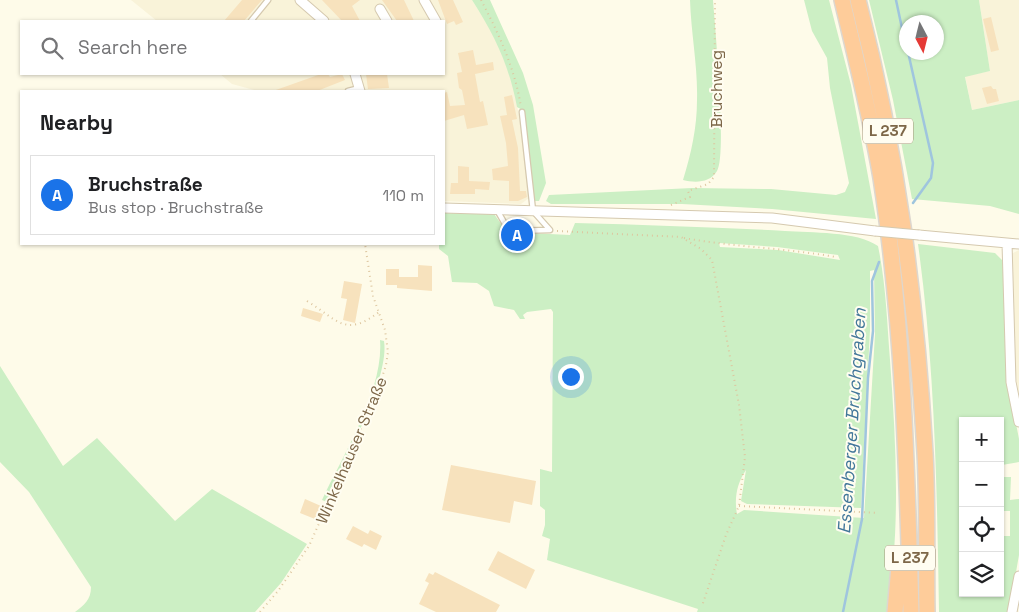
<!DOCTYPE html>
<html lang="en">
<head>
<meta charset="utf-8">
<style>
	:root { --surface:#fff; --page:#f6f6f6; --text:#202124; --muted:#757577; --line:#e0e0e0; --accent:#1a73e8 }
	body { margin:0; font-family:"Space Grotesk",sans-serif; background:var(--page); color:var(--text) }
	.controls { position:absolute; right:15px; bottom:15px; display:grid; overflow:hidden; border-radius:0px; box-shadow:0 1px 4px #0004 }
	.controls button { width:45px; height:45px; display:grid; place-items:center; padding:0; border:0; border-bottom:1px solid var(--line); background:var(--surface); color:var(--text); font:25px sans-serif }
	.compass { position:absolute; left:899px; top:15px; width:45px; height:45px; border-radius:50%; background:var(--surface); box-shadow:0 1px 4px #0004; rotate:173deg }
	.you { position:absolute; left:570px; top:376px; width:18px; height:18px; margin:-12px; border:4px solid #fff; border-radius:50%; background:#1a73e8; box-shadow:0 0 0 8px #1a73e833 }
	.badge { display:grid; place-items:center; width:32px; height:32px; border-radius:50%; background:var(--accent); color:#fff; font-size:16px; font-weight:700 }
	.pin { position:absolute; translate:-50% -50%; border:2px solid #fff; box-shadow:0 1px 5px #0006 }
	.list { margin:0; padding:0; list-style:none }
	h2 { display:flex; justify-content:space-between; align-items:center; height:65px; margin:0; padding:0 20px; font-size:21px }
	h2 small { font-size:16px; font-weight:400; color:var(--muted) }
	.list li { display:grid; grid-template-columns:32px 1fr auto; gap:15px; align-items:center; box-sizing:border-box; height:80px; margin:0 10px 10px; padding:0 10px; border:1px solid var(--line); border-radius:0px }
	.list b { display:block; font-size:19px; white-space:nowrap }
	.list p { margin:0; font-size:16px; white-space:nowrap; color:var(--muted) }
	.list em { font-size:16px; font-style:normal; color:var(--muted) }
	.icon { flex:none; width:28px; height:28px; fill:none; stroke:currentColor; stroke-width:2; stroke-linecap:round; stroke-linejoin:round }
	.map { position:relative; flex:none; width:1019px; height:612px; overflow:hidden }
	.search { position:absolute; background:var(--surface); box-shadow:0 1px 4px #0004; left:20px; top:20px; width:425px; height:55px; display:flex; align-items:center; gap:12px; box-sizing:border-box; padding:0 18px; border-radius:0px; color:var(--muted); font-size:19px }
	.panel { position:absolute; background:var(--surface); box-shadow:0 1px 4px #0004; left:20px; top:90px; width:425px; height:155px; border-radius:0px }
	.map>svg:first-child { display:block }
	.residential { fill:#f9f3d9 }
	.green { fill:#ccefc4; fill-rule:evenodd }
	.lines { fill:none; stroke-linecap:round; stroke-linejoin:round }
	.stream { stroke:#9fc5de; stroke-width:2.5 }
	.building { fill:#f7e2bd }
	.lane-casing { stroke:#d5c9af; stroke-width:7 }
	.street-casing { stroke:#d5c9af; stroke-width:11 }
	.highway-casing { stroke:#ddd7cf; stroke-width:18 }
	.path { stroke:#ddc69f; stroke-width:2; stroke-dasharray:1 4; stroke-linecap:butt }
	.lane { stroke:#fff; stroke-width:4.5 }
	.street { stroke:#fff; stroke-width:9 }
	.highway { stroke:#fecc9a; stroke-width:15 }
	.street-bridge-casing { stroke:#d5c9af; stroke-width:11; stroke-linecap:butt }
	.street-bridge { stroke:#fff; stroke-width:9 }
	.labels { text-anchor:middle; stroke-width:4; stroke-linejoin:round; paint-order:stroke }
	.shield { fill:#fffdf1; stroke:#a4947b; stroke-width:1 }
	.shield-label { font-size:15px; font-weight:bold; fill:#7d6748 }
	.street-label { font-size:16px; fill:#7d6748; stroke:#fffdf1 }
	.water-label { font-size:18px; font-style:italic; fill:#42779a; stroke:#fffdf1 }
</style>
</head>
<body>
<div class="map">
<svg width="1019" height="612" viewBox="0 0 1019 612">
	<rect width="100%" height="100%" fill="#fefbe9"/>
	<path class="residential" d="M 131,0 L 472,0 L 491,30 L 512,77 L 524,144 L 529,198 L 521,204 L 444,201 L 444,91 L 258,91 L 232,84 L 220,74 L 444,74 L 444,21 L 157,21 Z
		M 979,0 L 1019,0 L 1019,100 L 972,110 L 965,76 L 990,71 Z
		M 1019,250 L 1019,399 L 1014,357 L 1011,254 Z"/>
	<path class="green" d="M 472,0 L 490,0 L 523,73 L 533,105 L 546,183 L 539,201 L 535,201 L 533,197 L 524,111 L 517,107 C 509,65 495,36 472,0 Z
		M 690,0 L 713,0 C 715,27 727,155 717,171 C 710,183 695,183 683,180 C 691,154 697,128 697,100 C 698,67 691,33 690,0 Z
		M 804,0 L 829,0 L 851,85 L 876,219 L 772,209 L 682,204 L 551,204 L 546,201 L 549,195 L 692,188 L 771,189 L 836,195 L 845,192 L 849,183 L 830,88 L 827,58 L 812,31 Z
		M 869,0 L 979,0 L 990,71 L 965,77 L 972,110 L 1019,100 L 1019,214 L 990,206 L 912,199 L 893,100 ZM 906,22 L 936,22 L 936,52 L 906,52 Z
		M 444,213 L 494,214 L 507,232 L 570,235 L 575,223 C 645,225 715,227 785,231 C 811,233 857,231 878,246 C 886,284 887,322 890,360 C 896,444 901,528 887,612 L 697,612 L 698,609 L 547,560 L 550,539 L 542,536 L 545,525 L 545,510 L 540,506 L 540,469 L 552,472 L 553,312 L 551,309 L 527,312 L 523,315 L 525,319 L 520,319 L 514,310 L 494,306 L 489,291 L 477,283 L 452,282 L 448,256 L 439,249 L 439,244 L 444,244 ZM 719,243 L 777,247 L 838,255 L 840,260 L 778,250 L 720,247 ZM 874,270 L 875,334 L 864,518 L 744,510 L 737,514 C 734,498 737,483 746,470 L 741,501 L 747,504 L 861,508 L 870,330 L 870,271 Z
		M 918,244 L 995,253 L 1002,260 L 1004,267 L 1008,383 L 1019,439 L 1019,462 L 1002,465 L 1004,477 L 1011,477 L 1010,500 L 1019,499 L 1019,555 L 1009,612 L 939,612 C 937,489 935,366 918,244 ZM 963,421 L 1000,421 L 1000,511 L 1010,511 L 1010,536 L 1000,536 L 1000,593 L 963,593 Z
		M 380,340 L 384,341 C 390,378 343,464 327,502 L 322,500 C 343,455 384,390 380,340 Z
		M 0,366 L 63,466 L 97,438 L 175,521 L 212,489 L 307,544 L 281,583 L 255,612 L 75,612 C 84,605 91,600 91,587 L 29,492 L 0,462 Z"/>
	<g class="lines">
		<path class="stream" d="M 896,0 L 906,47
			M 908,52 L 933,163 L 931,178 L 913,203
			M 843,612 L 862,519 L 868,378 L 873,331 L 872,281 L 879,262"/>
	</g>
	<path class="building" d="M 242,0 L 262,0 L 244,21 L 224,21 Z
		M 322,0 L 360,0 L 352,6 L 360,21 L 342,21 Z
		M 382,0 L 404,0 L 414,21 L 397,21 Z
		M 438,0 L 453,0 L 463,22 L 456,25 L 454,21 L 447,24 Z
		M 991,17 L 999,50 L 991,52 L 983,19 Z
		M 473,50 L 476,65 L 493,62 L 494,70 L 475,74 L 480,102 L 483,101 L 488,125 L 467,129 L 464,115 L 444,121 L 444,93 L 447,92 L 450,106 L 465,105 L 462,90 L 459,88 L 457,73 L 462,72 L 458,53 Z
		M 321,74 L 328,74 L 330,77 L 342,74 L 345,80 L 317,91 L 273,91 Z
		M 366,74 L 387,74 L 389,88 L 368,89 Z
		M 991,86 L 993,89 L 996,89 L 999,101 L 987,104 L 982,88 Z
		M 512,95 L 517,119 L 512,120 L 518,148 L 520,191 L 526,191 L 527,197 L 518,201 L 509,201 L 509,181 L 493,180 L 492,169 L 508,166 L 506,143 L 500,116 L 507,115 L 504,97 Z
		M 458,166 L 469,167 L 469,181 L 490,182 L 489,190 L 475,189 L 475,194 L 450,194 L 451,183 L 458,183 Z
		M 418,265 L 432,266 L 432,291 L 397,288 L 397,285 L 386,285 L 386,269 L 399,269 L 399,277 L 418,277 Z
		M 344,281 L 362,284 L 355,323 L 343,320 L 347,299 L 341,298 Z
		M 303,308 L 323,314 L 320,322 L 301,316 Z
		M 451,465 L 536,481 L 532,505 L 514,501 L 510,523 L 442,510 Z
		M 305,499 L 321,506 L 315,519 L 300,513 Z
		M 353,526 L 368,534 L 370,530 L 382,536 L 376,550 L 364,544 L 362,547 L 346,539 Z
		M 498,551 L 535,570 L 526,589 L 488,570 Z
		M 435,572 L 500,605 L 496,612 L 436,612 L 419,604 L 429,583 L 425,581 L 429,573 L 433,575 Z"/>
	<g class="lines">
		<defs>
			<path id="lane" d="M 251,21 L 268,0
				M 348,91 L 360,88
				M 497,210 L 509,231 L 550,230 L 533,211 L 522,112"/>
			<path id="street" d="M 300,0 L 324,21
				M 424,0 L 436,21
				M 380,9 L 387,21
				M 355,74 L 360,91
				M 444,208 L 772,218 L 875,231
				M 919,235 L 1019,244
				M 1007,243 L 1011,382 L 1019,422
				M 1012,612 L 1019,576"/>
			<path id="highway" d="M 842,0 C 856,59 871,118 881,178 C 903,321 907,467 911,612
				M 858,0 C 897,152 916,296 925,453 C 928,506 926,559 927,612
				M 895,612 L 900,555"/>
		</defs>
		<use href="#lane" class="lane-casing"/>
		<use href="#street" class="street-casing"/>
		<use href="#highway" class="highway-casing"/>
		<path class="path" d="M 481,0 C 499,34 515,69 521,107
			M 671,205 L 690,197 L 688,191 L 708,184 L 714,177 L 715,0
			M 557,231 L 681,237 L 701,249 L 712,260 L 739,405 L 745,457 L 739,506 L 726,535 L 702,606
			M 684,238 C 734,247 785,248 836,257
			M 307,301 C 338,320 345,338 379,312
			M 739,506 L 878,513
			M 260,612 L 278,591 L 309,546 L 378,390 L 386,365 L 388,352 L 385,330 L 373,296 L 365,244"/>
		<use href="#lane" class="lane"/>
		<use href="#street" class="street"/>
		<use href="#highway" class="highway"/>
		<defs>
			<path id="street-bridge" d="M 875,231 L 919,235"/>
		</defs>
		<use href="#street-bridge" class="street-bridge-casing"/>
		<use href="#street-bridge" class="street-bridge"/>
	</g>
	<g class="labels">
		<g class="shield">
			<rect x="863" y="118.5" width="50" height="25" rx="4"/>
			<rect x="885" y="545.5" width="50" height="25" rx="4"/>
		</g>
		<g class="shield-label">
			<text x="888" y="136">L 237</text>
			<text x="910" y="563">L 237</text>
		</g>
		<g class="street-label">
			<text transform="translate(716 89) rotate(-90)" y="6">Bruchweg</text>
			<text transform="translate(351 450) rotate(-67)" y="6">Winkelhauser Straße</text>
		</g>
		<g class="water-label">
			<text transform="translate(852 421) rotate(-86)" y="6">Essenberger Bruchgraben</text>
		</g>
	</g>
</svg>
<div class="controls">
<button>+</button>
<button>−</button>
<button><svg class="icon" aria-label="locate" viewBox="0 0 24 24"><circle cx="12" cy="12" r="6"/><path d="M12 2v4M12 18v4M2 12h4M18 12h4"/></svg></button>
<button><svg class="icon" aria-label="layers" viewBox="0 0 24 24"><path d="M12 4l9 5-9 5-9-5zM3 14l9 5 9-5"/></svg></button>
</div>
<svg class="compass" viewBox="-18 -18 36 36"><path d="M0-13l5 13h-10z" fill="#e53935"/><path d="M0 13l5-13h-10z" fill="#757577"/></svg>
<div class="you"></div>
<div class="pin badge" style="left:517px;top:235px">A</div>
<div class="search"><svg class="icon" aria-label="search" viewBox="0 0 24 24"><circle cx="10" cy="10" r="6"/><path d="M15 15l6 6"/></svg>Search here</div>
<section class="panel">
<h2>Nearby<small></small></h2>
<ul class="list">
<li><span class="badge">A</span><div><b>Bruchstraße</b><p>Bus stop · Bruchstraße</p></div><em>110 m</em></li>
</ul>
</section>
</div>
</body>
</html>
